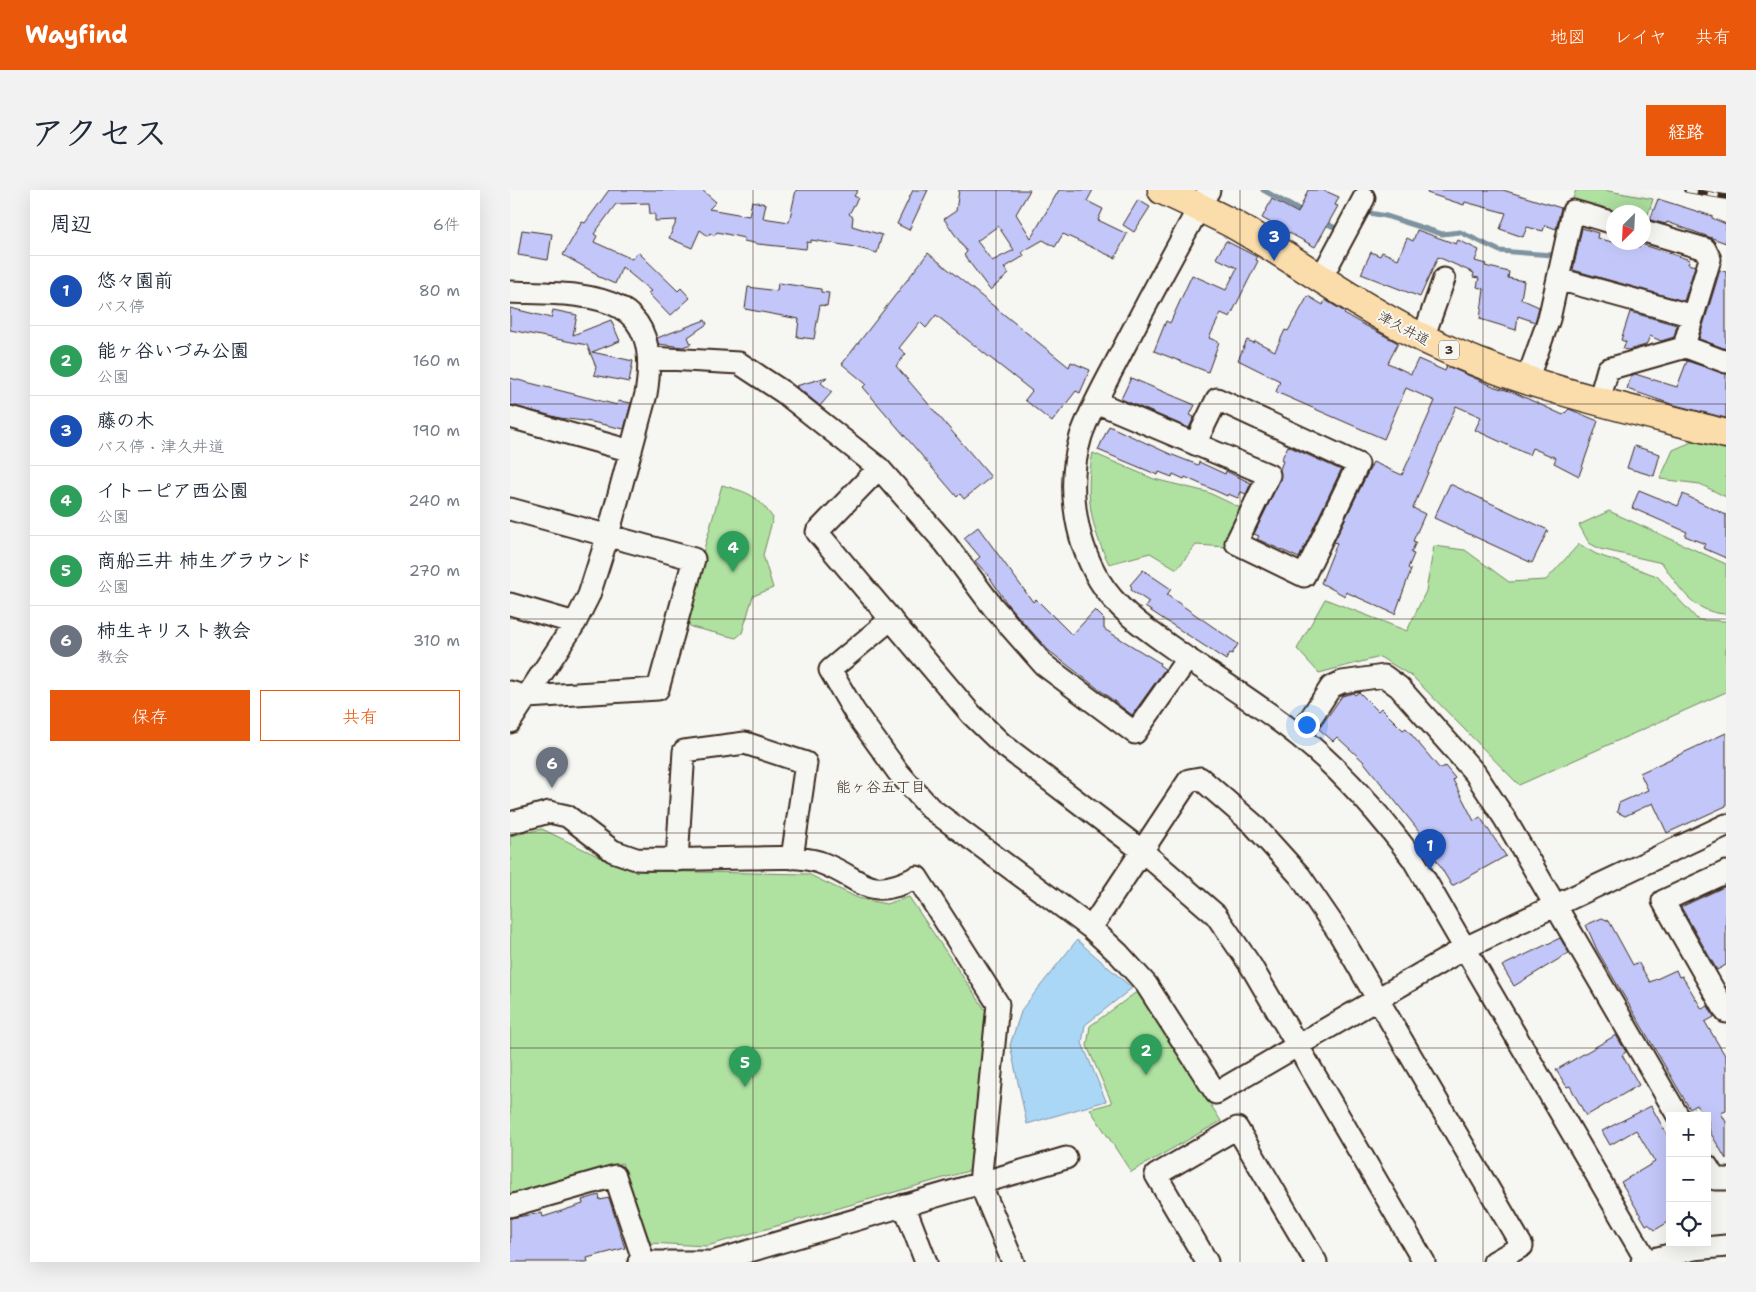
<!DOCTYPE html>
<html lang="ja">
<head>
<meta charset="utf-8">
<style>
	:root { --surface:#fff; --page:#f2f2f3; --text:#1f2937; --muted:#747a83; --line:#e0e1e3; --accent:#ea580c }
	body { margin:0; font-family:"Shantell Sans","Klee One",sans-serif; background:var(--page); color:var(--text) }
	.controls { position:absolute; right:15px; bottom:15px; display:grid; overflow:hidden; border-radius:0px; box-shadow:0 5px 20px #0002 }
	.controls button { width:45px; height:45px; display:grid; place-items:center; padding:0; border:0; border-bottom:1px solid var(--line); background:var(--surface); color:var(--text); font:25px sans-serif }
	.compass { position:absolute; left:1096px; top:15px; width:45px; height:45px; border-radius:50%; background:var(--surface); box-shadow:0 5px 20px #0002; rotate:204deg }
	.you { position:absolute; left:796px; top:534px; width:18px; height:18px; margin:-12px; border:4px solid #fff; border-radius:50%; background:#1a73e8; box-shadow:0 0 0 8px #1a73e833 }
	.badge { display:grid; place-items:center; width:32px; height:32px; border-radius:50%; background:var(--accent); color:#fff; font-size:16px; font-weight:700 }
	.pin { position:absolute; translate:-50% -41px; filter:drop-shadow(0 1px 2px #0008) }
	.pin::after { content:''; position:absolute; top:26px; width:18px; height:15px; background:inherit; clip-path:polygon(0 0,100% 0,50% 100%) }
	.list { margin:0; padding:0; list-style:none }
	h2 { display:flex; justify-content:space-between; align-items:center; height:65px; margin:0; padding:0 20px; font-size:21px }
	h2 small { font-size:16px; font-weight:400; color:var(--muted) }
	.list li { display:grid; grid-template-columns:32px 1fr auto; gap:15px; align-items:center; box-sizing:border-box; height:70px; padding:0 20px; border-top:1px solid var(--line) }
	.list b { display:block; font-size:19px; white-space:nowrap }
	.list p { margin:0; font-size:16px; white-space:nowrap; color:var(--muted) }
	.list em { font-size:16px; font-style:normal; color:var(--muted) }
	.actions { display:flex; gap:10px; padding:15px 20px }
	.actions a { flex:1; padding:11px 0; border:1px solid var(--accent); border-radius:0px; text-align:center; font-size:18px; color:var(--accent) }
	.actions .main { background:var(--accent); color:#fff }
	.icon { flex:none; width:28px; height:28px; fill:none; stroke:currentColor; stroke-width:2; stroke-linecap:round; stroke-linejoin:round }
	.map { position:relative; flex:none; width:1216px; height:1072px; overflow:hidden; border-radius:0px }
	header { display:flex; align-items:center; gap:30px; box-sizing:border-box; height:70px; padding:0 25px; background:var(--accent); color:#fff }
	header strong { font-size:24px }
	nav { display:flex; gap:28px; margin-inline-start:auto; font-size:18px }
	.intro { display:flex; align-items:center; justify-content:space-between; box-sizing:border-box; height:120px; padding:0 30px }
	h1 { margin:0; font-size:35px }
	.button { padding:12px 22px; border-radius:0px; background:var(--accent); color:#fff; font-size:18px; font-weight:700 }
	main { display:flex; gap:30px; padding:0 30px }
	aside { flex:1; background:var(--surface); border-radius:0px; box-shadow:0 5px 20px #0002 }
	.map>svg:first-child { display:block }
	.green { fill:#afe1a1; stroke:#758660 }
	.water { fill:#abd7f7; stroke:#7e92a0 }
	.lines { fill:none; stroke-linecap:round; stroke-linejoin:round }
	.stream { stroke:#7e92a0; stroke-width:5 }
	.building { fill:#c2c6f8; stroke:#3b2a1e; fill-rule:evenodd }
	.minor-casing { stroke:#3b2a1e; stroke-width:25 }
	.major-casing { stroke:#3b2a1e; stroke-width:31 }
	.minor { stroke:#f6f6f2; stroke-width:21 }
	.major { stroke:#fbddab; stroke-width:28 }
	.rail-casing { stroke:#3b2a1e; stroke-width:5.5 }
	.rail { stroke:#f6f6f2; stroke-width:4; stroke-dasharray:11; stroke-linecap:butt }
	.grid { fill:none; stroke:#3b2a1e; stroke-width:1; stroke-opacity:0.55 }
	.labels { text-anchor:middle; stroke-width:4; stroke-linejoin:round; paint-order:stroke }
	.shield { fill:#f6f6f2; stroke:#73675e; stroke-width:1 }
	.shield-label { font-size:12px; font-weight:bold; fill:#3b2a1e }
	.street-label { font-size:14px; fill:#3b2a1e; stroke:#f6f6f2 }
	.neighbourhood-label { font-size:15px; fill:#3b2a1e; stroke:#f6f6f2 }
</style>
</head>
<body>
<header>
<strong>Wayfind</strong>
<nav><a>地図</a><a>レイヤ</a><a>共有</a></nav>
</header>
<div class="intro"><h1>アクセス</h1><a class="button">経路</a></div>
<main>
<aside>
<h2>周辺<small>6件</small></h2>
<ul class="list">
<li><span class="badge" style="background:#1a4fb4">1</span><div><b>悠々園前</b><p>バス停</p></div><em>80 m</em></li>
<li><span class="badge" style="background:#2e9e5b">2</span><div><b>能ヶ谷いづみ公園</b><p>公園</p></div><em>160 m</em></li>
<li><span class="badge" style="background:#1a4fb4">3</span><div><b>藤の木</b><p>バス停 · 津久井道</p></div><em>190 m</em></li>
<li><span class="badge" style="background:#2e9e5b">4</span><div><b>イトーピア西公園</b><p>公園</p></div><em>240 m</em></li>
<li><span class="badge" style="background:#2e9e5b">5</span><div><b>商船三井 柿生グラウンド</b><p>公園</p></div><em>270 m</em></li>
<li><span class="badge" style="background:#6b7280">6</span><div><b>柿生キリスト教会</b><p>教会</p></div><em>310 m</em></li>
</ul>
<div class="actions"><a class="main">保存</a><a>共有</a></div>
</aside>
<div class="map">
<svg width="1216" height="1072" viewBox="0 0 1216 1072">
	<rect width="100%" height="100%" fill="#f6f6f2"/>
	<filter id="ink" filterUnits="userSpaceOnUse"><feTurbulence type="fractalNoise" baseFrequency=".02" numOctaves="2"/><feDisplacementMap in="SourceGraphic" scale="10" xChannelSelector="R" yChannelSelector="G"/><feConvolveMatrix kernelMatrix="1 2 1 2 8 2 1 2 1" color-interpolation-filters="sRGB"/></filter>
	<g filter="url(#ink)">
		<path class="green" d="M 1066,0 L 1093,0 L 1143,9 L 1135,33 L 1134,22 L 1104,22 L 1062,11 Z
			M 1184,251 L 1216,259 L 1216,307 L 1190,294 L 1150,289 L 1163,260 Z
			M 583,263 L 644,289 L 697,302 L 733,319 L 717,357 L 686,355 L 667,379 L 640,363 L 599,374 C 581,338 574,303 583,263 Z
			M 212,295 C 239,303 246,304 263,328 L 253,365 L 263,398 L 243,406 L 232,443 L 226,448 L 181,437 L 175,427 Z
			M 1099,321 L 1216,374 L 1216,424 C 1183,423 1169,397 1152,373 L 1090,359 L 1079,353 L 1069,335 Z
			M 1069,354 L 1086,364 L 1147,386 L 1188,430 L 1216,431 L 1216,502 L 1009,595 L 903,487 L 870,467 L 809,483 L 787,459 L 815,409 L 897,441 L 916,401 L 924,356 L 955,360 L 999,392 L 1036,390 Z
			M 32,639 L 104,674 L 133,681 L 298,684 L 348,708 L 376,714 L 399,707 L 476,821 L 465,979 L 197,1056 L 138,1053 L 112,973 L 0,1007 L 0,646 Z
			M 628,801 L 711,931 L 621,982 L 580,919 L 602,913 L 577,856 L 580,836 Z"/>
		<path class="water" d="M 567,750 L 622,798 L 575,835 L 572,853 L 596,911 L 517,934 L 500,855 L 512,819 Z"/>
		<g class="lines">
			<path class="stream" d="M 753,0 L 794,23
				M 854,22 L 876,26 L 932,44 L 950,42 L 990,61 L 1042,65
				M 813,32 L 826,38"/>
		</g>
		<path class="building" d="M 99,0 L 192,0 L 206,12 L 199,19 L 239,26 L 242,11 L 256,14 L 253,28 L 279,32 L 286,0 L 348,0 L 344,6 L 348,8 L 339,24 L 343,27 L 342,36 L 372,45 L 367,63 L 340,56 L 301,50 L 301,53 L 297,52 L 296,59 L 248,54 L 234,51 L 234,48 L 207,42 L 204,46 L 200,43 L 198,46 L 190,40 L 182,58 L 159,48 L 167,30 L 145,31 L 145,24 L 140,24 L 139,13 L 106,14 L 84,44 L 87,46 L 84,52 L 122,69 L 128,62 L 168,101 L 171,98 L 180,108 L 160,126 L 138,103 L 141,101 L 112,77 L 105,94 L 87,86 L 87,84 L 53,65 L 72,32 L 75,33 Z
			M 403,0 L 418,0 L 399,40 L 387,34 Z
			M 449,0 L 520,0 L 506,24 L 521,48 L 549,0 L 583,0 L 577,11 L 593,19 L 588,30 L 617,44 L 605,68 L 553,44 L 545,57 L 533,50 L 512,62 L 514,66 L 494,78 L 499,84 L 480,100 L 454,65 L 457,62 L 434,29 L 446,21 ZM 488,36 L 504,60 L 482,71 L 467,51 Z
			M 798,0 L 813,0 L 829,7 L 825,15 L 828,16 L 805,57 L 752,28 L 762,9 L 788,23 Z
			M 918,0 L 993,0 L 1051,18 L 1046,39 L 1035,35 L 1033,41 L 1017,37 L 1013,47 L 990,39 L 996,23 L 955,12 L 954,15 L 917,3 Z
			M 1148,9 L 1202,26 L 1202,28 L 1216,34 L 1216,53 L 1157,32 L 1156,34 L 1140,30 Z
			M 628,10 L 640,17 L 624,42 L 613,35 Z
			M 1072,38 L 1088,43 L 1087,48 L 1102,52 L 1115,52 L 1130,57 L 1131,54 L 1180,70 L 1178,74 L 1185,76 L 1174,111 L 1063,80 Z
			M 12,40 L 42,44 L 38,70 L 8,65 Z
			M 907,40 L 946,54 L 948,50 L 969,60 L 965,71 L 976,74 L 975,76 L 999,82 L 998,88 L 1014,91 L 1011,109 L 1029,117 L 1025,132 L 1008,126 L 1006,140 L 970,129 L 974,99 L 967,97 L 969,88 L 963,87 L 964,83 L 928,67 L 910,107 L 851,84 L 861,62 L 870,66 L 872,62 L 888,69 L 897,48 L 903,51 Z
			M 716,51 L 747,67 L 746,70 L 748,71 L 720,127 L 711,123 L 699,148 L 709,152 L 698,182 L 644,161 L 656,131 L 660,133 L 682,85 L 716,100 L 727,78 L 706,68 Z
			M 418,63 L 559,177 L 561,172 L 580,180 L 570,203 L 566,201 L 542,232 L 515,210 L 522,201 L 426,125 L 416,138 L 410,132 L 389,158 L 396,164 L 386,176 L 481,287 L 454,309 L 450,304 L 447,307 L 353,197 L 356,194 L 332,174 Z
			M 1210,80 L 1216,82 L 1216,159 L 1189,149 Z
			M 268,93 L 311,99 L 311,102 L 319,103 L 317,116 L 310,115 L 304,149 L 287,147 L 289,129 L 235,119 L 238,97 L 267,101 Z
			M 798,106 L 813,115 L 815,110 L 835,122 L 834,124 L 888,153 L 878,173 L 901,184 L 908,169 L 935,181 L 937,176 L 985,197 L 1003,202 L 1053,225 L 1059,219 L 1088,231 L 1069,286 L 1044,273 L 1046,268 L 1022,258 L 1019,265 L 965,240 L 971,227 L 946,216 L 903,318 L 915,324 L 903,351 L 906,352 L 901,363 L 904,364 L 898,378 L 901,380 L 885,424 L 836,402 L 835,406 L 811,393 L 827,353 L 824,352 L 863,272 L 892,285 L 925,211 L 896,198 L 874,249 L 766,202 L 770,191 L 728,170 L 737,150 L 744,153 L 745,151 L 765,161 L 775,140 L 778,141 Z
			M 0,118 L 41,128 L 43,120 L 67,125 L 63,145 L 101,130 L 110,151 L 82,162 L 123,171 L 119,192 L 84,185 L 86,177 L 77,155 L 0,140 Z
			M 1120,122 L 1167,135 L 1164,147 L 1151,151 L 1140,146 L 1136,155 L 1118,160 L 1113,159 L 1116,152 L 1111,150 Z
			M 195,130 L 197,134 L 178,147 L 181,154 L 173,157 L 148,154 L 147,148 Z
			M 1177,171 L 1216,184 L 1216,228 L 1161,214 L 1117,199 L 1121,186 L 1125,184 L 1167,197 Z
			M 317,187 L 311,193 L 322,202 L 310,216 L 286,196 Z
			M 0,188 L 107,215 L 108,211 L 121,213 L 114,239 L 82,232 L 50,228 L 0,215 Z
			M 621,188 L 685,215 L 680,225 L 684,227 L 679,238 L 611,209 Z
			M 599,236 L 660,264 L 688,275 L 689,272 L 715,284 L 716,281 L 741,293 L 736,304 L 731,302 L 728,308 L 718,304 L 717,306 L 675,287 L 674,289 L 663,284 L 662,287 L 649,282 L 648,285 L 588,260 Z
			M 778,256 L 831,280 L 789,368 L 747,349 L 749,346 L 744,344 L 770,290 L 770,279 L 773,271 L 771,270 Z
			M 1124,256 L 1150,264 L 1144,286 L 1117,278 Z
			M 940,294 L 1038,340 L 1022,373 L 924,328 Z
			M 1129,300 L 1168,316 L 1173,304 L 1216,325 L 1216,368 L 1193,358 L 1195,354 L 1175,346 L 1177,342 L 1122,318 Z
			M 468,337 L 523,412 L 526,409 L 562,445 L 585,420 L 594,429 L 594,439 L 650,473 L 649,475 L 655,479 L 622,525 L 538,460 L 498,415 L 478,385 L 465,371 L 470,367 L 454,348 Z
			M 633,380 L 661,399 L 657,405 L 728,454 L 722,464 L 720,463 L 716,470 L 635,417 L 639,412 L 621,400 L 622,397 L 620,395 Z
			M 849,502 L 868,521 L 871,518 L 893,540 L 896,538 L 930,579 L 935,576 L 945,588 L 943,590 L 964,631 L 970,627 L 996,666 L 942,696 L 919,658 L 921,656 L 853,571 L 827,547 L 823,551 L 809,539 L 832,506 L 843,503 L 845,505 Z
			M 1216,543 L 1216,616 L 1157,643 L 1143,613 L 1115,626 L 1107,622 L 1109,613 L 1138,600 L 1130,583 Z
			M 1216,696 L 1216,775 L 1207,780 L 1171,717 Z
			M 1092,728 L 1099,731 L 1123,775 L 1128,772 L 1140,792 L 1166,780 L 1169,787 L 1172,786 L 1192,819 L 1198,816 L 1204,827 L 1195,832 L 1216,867 L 1216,921 L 1211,923 L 1216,932 L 1216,969 L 1200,942 L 1197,926 L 1193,926 L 1187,915 L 1180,919 L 1087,760 L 1076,735 Z
			M 1050,748 L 1059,763 L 1004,796 L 992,776 Z
			M 1106,845 L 1116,862 L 1112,865 L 1129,895 L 1076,926 L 1060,896 L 1057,897 L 1046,880 Z
			M 1141,916 L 1160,950 L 1160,1031 L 1145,1040 L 1138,1034 L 1136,1035 L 1111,992 L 1145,972 L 1126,940 L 1100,955 L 1092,941 Z
			M 89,1005 L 90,1010 L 99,1008 L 115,1058 L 77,1068 L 78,1072 L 0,1072 L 0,1028 L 32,1023 L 33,1027 L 73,1014 L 72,1010 Z"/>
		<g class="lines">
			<defs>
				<path id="minor" d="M 699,0 C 669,53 640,107 612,161 C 598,189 581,217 571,246 C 564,269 562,294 565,318 C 568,344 576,368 589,390 C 608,422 642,443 671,464 C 711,491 753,517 790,547 C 834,583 869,623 903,669 L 1136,1070
					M 1134,41 L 1195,59 L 1200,69 L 1176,149 L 1176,157
					M 811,88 L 854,8
					M 1048,89 L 1183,126
					M 0,102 C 77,105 154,98 136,204 L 98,345 L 79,405 L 65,433 L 0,532
					M 913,148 L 934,89
					M 140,168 L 229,173 L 273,202 L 369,278 L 435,353 L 483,417 L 534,475 L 625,543 L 678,468
					M 1017,190 L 1039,129 L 1063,21 L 1104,33
					M 1089,211 L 1098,179 L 1176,157 L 1216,172
					M 586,212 L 759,285 L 726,353 L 794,386 L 848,274 L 707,209 L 685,254
					M 0,227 L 121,261
					M 369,278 L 307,342 L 461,524 L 492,554 L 631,660 L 706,725 L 741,776 L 914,1072
					M 0,319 L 184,369 L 148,499 L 17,507 L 0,502
					M 0,414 L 65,433
					M 381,429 L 320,480 L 344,521 L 388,582 L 420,618 L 581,738 L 609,764 L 636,794 L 706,903 L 955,758 L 1216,635
					M 789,546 L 821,497 L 832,492 L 874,486 L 889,497 L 965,583 L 995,629 L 1168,926
					M 0,633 L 39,622 L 57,626 L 103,661 L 126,669 C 163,670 200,669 237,668 C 260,668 286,665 309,672 C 354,688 355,713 407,687 L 488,814 L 470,993 L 503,1072
					M 167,670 L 174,561 L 235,553 L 296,573 L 282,668
					M 1216,682 L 1153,711 L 1216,822
					M 581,738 L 679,590 L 690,588 L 743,634 L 790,686 L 829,743 L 1012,1056 L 984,1072
					M 1197,976 L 1205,989 L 1216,989
					M 394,1015 L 416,1072
					M 0,1016 L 105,986 L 134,1072
					M 129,1072 L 202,1072 L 556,968
					M 697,1072 L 646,985 L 727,938 L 806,1072
					M 1132,1072 L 1184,1059 L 1216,1056"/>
				<path id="major" d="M 652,0 C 676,11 700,22 723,34 C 790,72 851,119 921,152 C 1014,197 1117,218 1216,244"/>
			</defs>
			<use href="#minor" class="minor-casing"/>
			<use href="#major" class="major-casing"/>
			<use href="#minor" class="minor"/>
			<use href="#major" class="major"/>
			<defs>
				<path id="rail" d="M 1176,0 L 1216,7"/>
			</defs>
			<use href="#rail" class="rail-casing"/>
			<use href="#rail" class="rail"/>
		</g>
	</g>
	<path class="grid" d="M 243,0 L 243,1072M 486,0 L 486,1072M 730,0 L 730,1072M 973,0 L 973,1072M 0,214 L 1216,214M 0,429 L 1216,429M 0,643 L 1216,643M 0,858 L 1216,858"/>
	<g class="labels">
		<rect class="shield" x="929" y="150.5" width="20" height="19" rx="4"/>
		<g class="shield-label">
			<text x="939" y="164">3</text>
		</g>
		<g class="street-label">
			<text transform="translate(894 138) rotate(28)" y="5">津久井道</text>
		</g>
		<g class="neighbourhood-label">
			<text x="371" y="602">能ヶ谷五丁目</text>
		</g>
	</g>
</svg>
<div class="controls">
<button>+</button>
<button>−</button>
<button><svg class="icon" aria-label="locate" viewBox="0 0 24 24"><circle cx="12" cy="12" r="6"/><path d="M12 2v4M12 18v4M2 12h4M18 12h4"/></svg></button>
</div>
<svg class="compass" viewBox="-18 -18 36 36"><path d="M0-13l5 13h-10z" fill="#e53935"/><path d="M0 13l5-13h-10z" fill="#747a83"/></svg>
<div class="you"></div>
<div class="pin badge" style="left:920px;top:680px;background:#1a4fb4">1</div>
<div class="pin badge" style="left:636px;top:885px;background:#2e9e5b">2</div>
<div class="pin badge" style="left:764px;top:71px;background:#1a4fb4">3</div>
<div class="pin badge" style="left:223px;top:382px;background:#2e9e5b">4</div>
<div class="pin badge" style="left:235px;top:897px;background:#2e9e5b">5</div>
<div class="pin badge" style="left:42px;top:598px;background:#6b7280">6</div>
</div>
</main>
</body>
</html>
